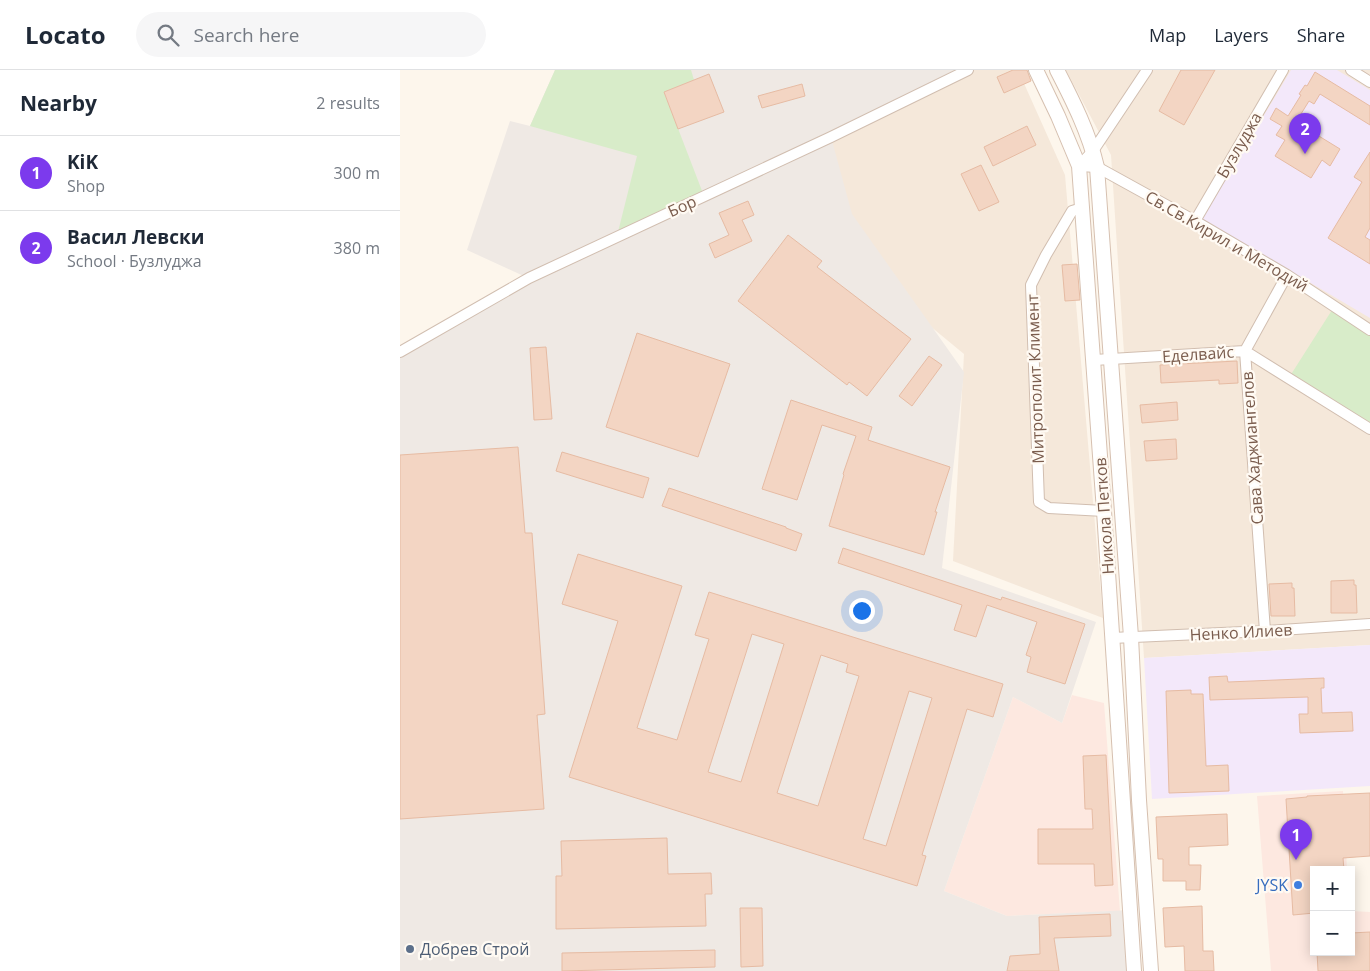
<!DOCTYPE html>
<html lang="en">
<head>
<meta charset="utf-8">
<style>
	:root { --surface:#fff; --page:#f6f6f7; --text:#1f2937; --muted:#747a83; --line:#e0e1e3; --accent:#7c3aed }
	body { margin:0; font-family:"Open Sans",sans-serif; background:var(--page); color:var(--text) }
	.controls { position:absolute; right:15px; bottom:15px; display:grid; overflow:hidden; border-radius:0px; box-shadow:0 2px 12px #0003 }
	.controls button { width:45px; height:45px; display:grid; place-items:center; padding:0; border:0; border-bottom:1px solid var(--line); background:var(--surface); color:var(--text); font:25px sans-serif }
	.you { position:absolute; left:461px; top:540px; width:18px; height:18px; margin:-12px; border:4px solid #fff; border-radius:50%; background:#1a73e8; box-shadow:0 0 0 8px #1a73e833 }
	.badge { display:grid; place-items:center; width:32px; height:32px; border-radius:50%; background:var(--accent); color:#fff; font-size:16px; font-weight:700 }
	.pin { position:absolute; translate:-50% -41px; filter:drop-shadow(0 1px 2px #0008) }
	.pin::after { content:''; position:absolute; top:26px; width:18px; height:15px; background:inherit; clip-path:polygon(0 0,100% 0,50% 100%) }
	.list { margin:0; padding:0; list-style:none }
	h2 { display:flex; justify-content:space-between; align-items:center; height:65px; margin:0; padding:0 20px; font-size:21px }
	h2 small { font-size:16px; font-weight:400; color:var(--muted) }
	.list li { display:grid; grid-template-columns:32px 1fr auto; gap:15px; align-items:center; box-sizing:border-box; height:75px; padding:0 20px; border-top:1px solid var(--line) }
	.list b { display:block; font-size:19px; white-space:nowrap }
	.list p { margin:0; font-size:16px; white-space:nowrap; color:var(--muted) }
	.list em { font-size:16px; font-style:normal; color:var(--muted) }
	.icon { flex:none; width:28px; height:28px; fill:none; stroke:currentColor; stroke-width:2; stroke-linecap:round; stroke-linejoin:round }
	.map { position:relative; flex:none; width:970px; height:901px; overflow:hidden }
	header { display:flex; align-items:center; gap:30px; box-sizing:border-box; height:70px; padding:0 25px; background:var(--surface); border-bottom:1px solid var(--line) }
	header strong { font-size:24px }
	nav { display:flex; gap:28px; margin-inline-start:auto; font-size:18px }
	.search { width:350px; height:45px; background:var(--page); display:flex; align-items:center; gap:12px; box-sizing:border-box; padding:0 18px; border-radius:28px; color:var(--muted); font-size:19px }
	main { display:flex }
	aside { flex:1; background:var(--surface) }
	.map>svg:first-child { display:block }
	.residential { fill:#f5e8da }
	.commercial { fill:#fde8e0 }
	.industrial { fill:#efe9e4 }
	.education { fill:#f3e8fa }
	.green { fill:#d8ecc9 }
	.building { fill:#f3d5c3; stroke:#e6bba3; fill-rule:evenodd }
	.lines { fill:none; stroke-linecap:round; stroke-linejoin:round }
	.minor-casing { stroke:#d1beb0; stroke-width:12 }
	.secondary-casing { stroke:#d6c0b0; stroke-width:16 }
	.minor { stroke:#fff; stroke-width:10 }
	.secondary { stroke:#fff; stroke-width:14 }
	.shop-dot { fill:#3f7fe0; stroke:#fffaf3; stroke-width:2 }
	.service-dot { fill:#5c6f8a; stroke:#fffaf3; stroke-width:2 }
	.labels { text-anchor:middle; stroke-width:4.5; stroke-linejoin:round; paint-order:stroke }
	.street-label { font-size:16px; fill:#7a5c4d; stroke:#fffaf3 }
	.shop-label { font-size:16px; fill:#366cbe; stroke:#fffaf3; text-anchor:end }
	.service-label { font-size:16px; fill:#4e5e75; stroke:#fffaf3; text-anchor:start }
</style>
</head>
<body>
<header>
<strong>Locato</strong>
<div class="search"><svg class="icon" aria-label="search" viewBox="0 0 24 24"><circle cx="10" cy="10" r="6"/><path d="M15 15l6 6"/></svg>Search here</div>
<nav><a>Map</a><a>Layers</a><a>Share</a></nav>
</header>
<main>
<aside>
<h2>Nearby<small>2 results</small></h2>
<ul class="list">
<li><span class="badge">1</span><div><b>KiK</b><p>Shop</p></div><em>300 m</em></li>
<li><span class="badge">2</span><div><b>Васил Левски</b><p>School · Бузлуджа</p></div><em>380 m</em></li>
</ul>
</aside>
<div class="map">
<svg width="970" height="901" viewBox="0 0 970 901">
	<rect width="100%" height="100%" fill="#fdf6ec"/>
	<path class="residential" d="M 560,0 L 618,0 L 665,105 L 703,548 L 553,491 L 564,284 L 353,110 Z
		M 666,0 L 970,0 L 970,575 L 744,588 L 711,85 Z"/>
	<path class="commercial" d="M 672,625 L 704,633 L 720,841 L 607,846 L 544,821 L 613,627 L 662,653 Z
		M 943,721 L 947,800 L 914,800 L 914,882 L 951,882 L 951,841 L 970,842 L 970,901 L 871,901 L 857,726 Z"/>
	<path class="industrial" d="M 155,0 L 559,0 L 431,67 L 452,144 L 564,302 L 542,498 L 696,552 L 662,653 L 613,627 L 544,821 L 607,846 L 731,840 L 734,901 L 0,901 L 0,284 L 128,208 L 67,180 L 110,51 L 130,56 Z"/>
	<path class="education" d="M 891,0 L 937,0 L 970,20 L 970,248 L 802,149 Z
		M 970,575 L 970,716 L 752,729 L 744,588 Z"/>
	<path class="green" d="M 155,0 L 291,0 L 294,10 L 264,22 L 304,126 L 217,166 L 237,86 L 130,56 Z
		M 932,240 L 970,263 L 970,356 L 890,306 Z"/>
	<path class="building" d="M 613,0 L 627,0 L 631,11 L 604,23 L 597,7 Z
		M 781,0 L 815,0 L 784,55 L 759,41 Z
		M 915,2 L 970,36 L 970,55 L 920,24 L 914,34 L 909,31 L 896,52 L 940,79 L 930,96 L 922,90 L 911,108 L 875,86 L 885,70 L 876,65 L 882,56 L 870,49 L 876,38 L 888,46 L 901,25 L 899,24 L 905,15 L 907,16 Z
		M 309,4 L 324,42 L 278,59 L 264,22 Z
		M 402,14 L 405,26 L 362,38 L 358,26 Z
		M 627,56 L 636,75 L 593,96 L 584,77 Z
		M 970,82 L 970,158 L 965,167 L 970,170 L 970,194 L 928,168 L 962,112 L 954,107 Z
		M 581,95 L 599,132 L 579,141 L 561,104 Z
		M 348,131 L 354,145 L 342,150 L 352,171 L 315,188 L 309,174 L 329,165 L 319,143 Z
		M 388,165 L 422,191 L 417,197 L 511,269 L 467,326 L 449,312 L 447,315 L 338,231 Z
		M 677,194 L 680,230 L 665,231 L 662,195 Z
		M 237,263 L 330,294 L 298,387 L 206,357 Z
		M 146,277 L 152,349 L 134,350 L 130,278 Z
		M 529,286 L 542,295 L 512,336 L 499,326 Z
		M 837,291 L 838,313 L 819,314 L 819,310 L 761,313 L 760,295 Z
		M 391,330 L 472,357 L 468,370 L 550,397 L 535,442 L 537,442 L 524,485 L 429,456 L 444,405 L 443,404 L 456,366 L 422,355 L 397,430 L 362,419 Z
		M 777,332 L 778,350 L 742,353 L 740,335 Z
		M 776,369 L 777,389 L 746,391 L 744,371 Z
		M 118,377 L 125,463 L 132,463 L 145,644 L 137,645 L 144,739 L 0,749 L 0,385 Z
		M 162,382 L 249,408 L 243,428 L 156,401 Z
		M 269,418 L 386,457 L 386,458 L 402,464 L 396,481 L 262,436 Z
		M 443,478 L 601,530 L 602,527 L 685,554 L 665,614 L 627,602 L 631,587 L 626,585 L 637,552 L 587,535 L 576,567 L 554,560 L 562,535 L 438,493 Z
		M 178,484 L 282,516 L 237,658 L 277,670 L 309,569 L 295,565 L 309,522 L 603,614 L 593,647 L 567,639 L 522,785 L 526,786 L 517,816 L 169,707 L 218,551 L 162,534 ZM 352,564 L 384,574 L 341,712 L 308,702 ZM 421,585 L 448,594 L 446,602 L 459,606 L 418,736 L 377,723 ZM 509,621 L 532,628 L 486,776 L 463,769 Z
		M 954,510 L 954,515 L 956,515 L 957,543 L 931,543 L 931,511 Z
		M 892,513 L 892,518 L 894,518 L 895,546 L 871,546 L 869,514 Z
		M 827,606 L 828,612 L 924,608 L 924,618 L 921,618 L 922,643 L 952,642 L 953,661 L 900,663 L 899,644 L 908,644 L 908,627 L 810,630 L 809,607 Z
		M 791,620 L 791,624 L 803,624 L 806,696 L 828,695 L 829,721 L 769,723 L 766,621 Z
		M 706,685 L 713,815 L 695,816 L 694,794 L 638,794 L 638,759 L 693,759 L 692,739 L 685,739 L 683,686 Z
		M 970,723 L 970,786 L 943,788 L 944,800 L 914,800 L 914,843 L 893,845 L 886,729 L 907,727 L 907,726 Z
		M 827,744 L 828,775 L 789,777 L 789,795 L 801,795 L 800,820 L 786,820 L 786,811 L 763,811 L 763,789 L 758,789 L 756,747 Z
		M 267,768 L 268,804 L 311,803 L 312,824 L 305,824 L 306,856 L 156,859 L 156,806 L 162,806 L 161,771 Z
		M 802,836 L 803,881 L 813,881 L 814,901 L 785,901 L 784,876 L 765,877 L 763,838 Z
		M 340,838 L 362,838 L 363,896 L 341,897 Z
		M 710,844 L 711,866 L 654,868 L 659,901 L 607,901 L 610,886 L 640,884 L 639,847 Z
		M 970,862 L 970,901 L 918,901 L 917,882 L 951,882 L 951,863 Z
		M 315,880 L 315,897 L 162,901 L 162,883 Z"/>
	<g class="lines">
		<defs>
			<path id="minor" d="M 951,0 L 970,12
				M 679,96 L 697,97 L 795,151 L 887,205 L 970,260
				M 679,96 L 693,81 L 747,0
				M 682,138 L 672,141 L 646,185 L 631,215 L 639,432 L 649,438 L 704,441
				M 795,151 L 883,0
				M 0,282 L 129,208 L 431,67 L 568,0
				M 694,290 L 845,281 L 970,359
				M 865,561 L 845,281 L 887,205
				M 712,568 L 865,561 L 970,554"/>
			<path id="secondary" d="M 636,0 L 658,46 L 679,96 L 704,441 L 734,901
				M 657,0 C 673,31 689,63 697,97 L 731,567 L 739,730 L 751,901"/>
		</defs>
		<use href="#minor" class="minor-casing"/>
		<use href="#secondary" class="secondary-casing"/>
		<use href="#minor" class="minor"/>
		<use href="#secondary" class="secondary"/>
	</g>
	<circle class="shop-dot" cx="898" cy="815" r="5"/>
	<circle class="service-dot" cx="10" cy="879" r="5"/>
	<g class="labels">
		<g class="street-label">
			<text transform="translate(839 75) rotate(-60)" y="6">Бузлуджа</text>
			<text transform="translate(282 136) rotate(-24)" y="6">Бор</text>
			<text transform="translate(827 171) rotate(30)" y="6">Св.Св.Кирил и Методий</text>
			<text transform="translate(798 284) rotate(-4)" y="6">Еделвайс</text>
			<text transform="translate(635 309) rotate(-92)" y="6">Митрополит Климент</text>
			<text transform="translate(852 378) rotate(-94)" y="6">Сава Хаджиангелов</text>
			<text transform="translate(704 446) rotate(-94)" y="6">Никола Петков</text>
			<text transform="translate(841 562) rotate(-3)" y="6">Ненко Илиев</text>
		</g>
		<g class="shop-label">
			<text x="888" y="821">JYSK</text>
		</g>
		<g class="service-label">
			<text x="20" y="885">Добрев Строй</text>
		</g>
	</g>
</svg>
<div class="controls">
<button>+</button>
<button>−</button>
</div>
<div class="you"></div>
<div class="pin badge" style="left:896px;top:790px">1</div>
<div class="pin badge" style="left:905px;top:84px">2</div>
</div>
</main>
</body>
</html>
